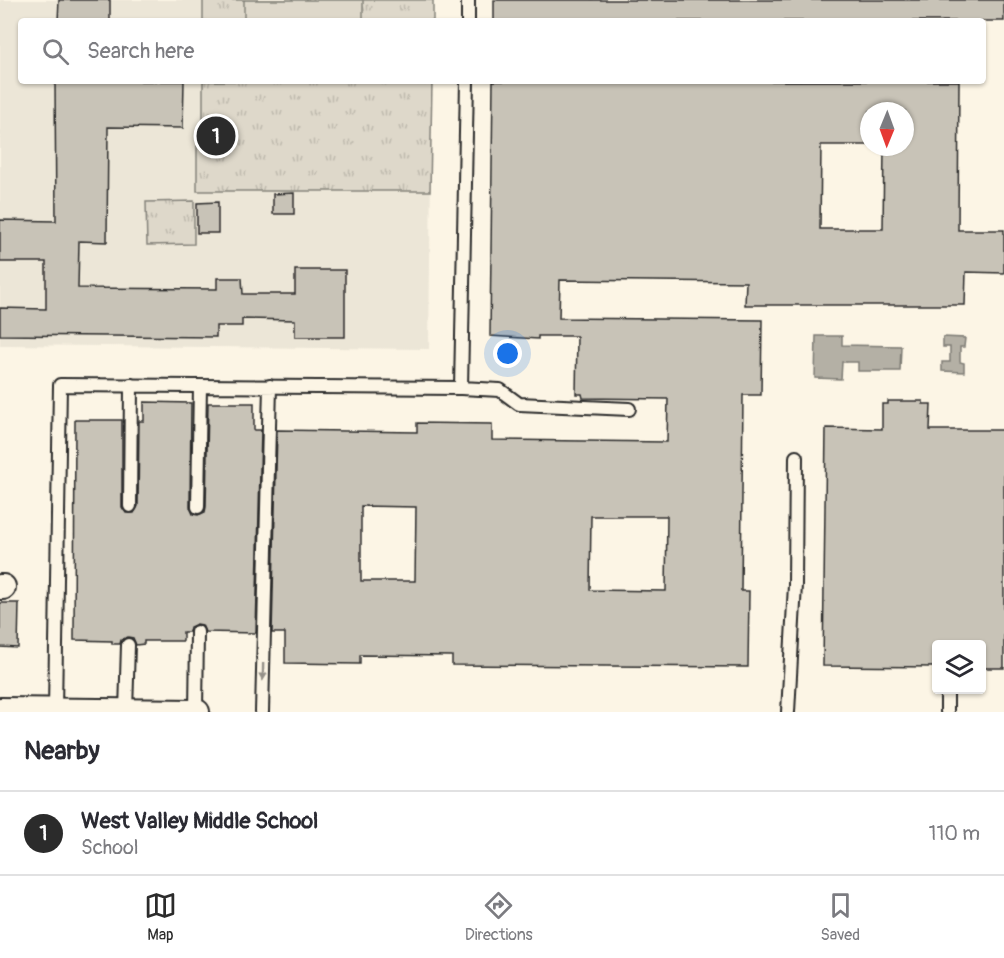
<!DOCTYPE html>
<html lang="en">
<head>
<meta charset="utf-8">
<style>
	:root { --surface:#fff; --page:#f2f2f3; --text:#2b2b33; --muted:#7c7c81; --line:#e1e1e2; --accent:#2b2b2b }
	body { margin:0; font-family:Pangolin,sans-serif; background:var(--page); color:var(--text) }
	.controls { position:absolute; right:18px; bottom:18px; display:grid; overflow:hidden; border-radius:6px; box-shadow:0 2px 4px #0004 }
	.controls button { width:54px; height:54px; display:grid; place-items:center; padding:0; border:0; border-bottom:2px solid var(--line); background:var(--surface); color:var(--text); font:30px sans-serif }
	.compass { position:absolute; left:860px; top:102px; width:54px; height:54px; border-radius:50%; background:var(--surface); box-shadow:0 2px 4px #0004; rotate:181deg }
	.you { position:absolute; left:508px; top:354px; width:21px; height:21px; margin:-15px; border:4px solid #fff; border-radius:50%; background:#1a73e8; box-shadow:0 0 0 9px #1a73e833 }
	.badge { display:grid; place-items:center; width:39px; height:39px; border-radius:50%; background:var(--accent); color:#fff; font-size:20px; font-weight:700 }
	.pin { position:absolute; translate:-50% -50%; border:3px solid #fff; box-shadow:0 2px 6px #0006 }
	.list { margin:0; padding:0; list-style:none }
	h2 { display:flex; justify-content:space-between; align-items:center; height:78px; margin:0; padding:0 24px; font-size:26px }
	h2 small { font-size:20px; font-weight:400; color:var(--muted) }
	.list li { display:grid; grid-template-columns:39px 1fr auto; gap:18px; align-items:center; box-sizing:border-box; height:84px; padding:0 24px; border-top:2px solid var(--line) }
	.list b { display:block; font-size:22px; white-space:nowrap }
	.list p { margin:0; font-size:20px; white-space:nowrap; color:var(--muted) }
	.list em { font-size:20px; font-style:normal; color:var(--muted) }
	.icon { flex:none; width:33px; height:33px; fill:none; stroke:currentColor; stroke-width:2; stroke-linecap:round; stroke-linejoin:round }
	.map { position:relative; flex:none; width:1004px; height:712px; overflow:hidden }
	.search { position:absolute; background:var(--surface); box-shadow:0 2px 4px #0004; left:18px; right:18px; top:18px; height:66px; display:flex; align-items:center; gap:15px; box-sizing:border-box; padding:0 21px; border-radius:6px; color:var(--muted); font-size:22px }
	.sheet { height:162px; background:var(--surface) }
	nav { display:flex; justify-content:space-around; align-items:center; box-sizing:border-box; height:84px; border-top:2px solid var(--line); background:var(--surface); font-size:16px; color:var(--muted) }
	nav a { display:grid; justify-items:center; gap:3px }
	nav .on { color:var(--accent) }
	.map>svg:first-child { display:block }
	.built { fill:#ece6d7 }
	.grass { fill:url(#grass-tufts); stroke:#84827a; stroke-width:1.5 }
	.pitch { fill:#ded8ca; stroke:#84827a; stroke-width:1.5 }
	.water { fill:#b4b0a5; stroke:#7d7b74; stroke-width:1.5 }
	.building { fill:#c8c3b7; stroke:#2b2b2b; stroke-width:1.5; fill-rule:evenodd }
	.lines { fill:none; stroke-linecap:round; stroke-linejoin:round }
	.lane-casing { stroke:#2b2b2b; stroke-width:16 }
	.street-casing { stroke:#2b2b2b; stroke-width:28 }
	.lane { stroke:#fcf5e5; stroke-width:12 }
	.street { stroke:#fcf5e5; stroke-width:24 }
	.oneway { fill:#949088 }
</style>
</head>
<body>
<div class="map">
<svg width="1004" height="712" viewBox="0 0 1004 712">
	<defs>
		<pattern id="grass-tufts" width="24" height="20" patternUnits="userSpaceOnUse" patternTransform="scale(1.5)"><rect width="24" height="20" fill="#ded8ca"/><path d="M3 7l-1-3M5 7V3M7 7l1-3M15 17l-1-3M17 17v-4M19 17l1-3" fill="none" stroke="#bfbaae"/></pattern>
	</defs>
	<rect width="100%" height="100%" fill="#fcf5e5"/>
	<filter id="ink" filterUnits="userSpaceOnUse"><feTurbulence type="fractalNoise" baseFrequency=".0167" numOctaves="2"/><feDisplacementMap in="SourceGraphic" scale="12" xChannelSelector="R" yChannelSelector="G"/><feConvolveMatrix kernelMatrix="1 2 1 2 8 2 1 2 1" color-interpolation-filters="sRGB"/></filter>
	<g filter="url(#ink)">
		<path class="built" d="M 0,0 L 433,0 L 433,21 L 21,21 L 21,81 L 432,81 L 429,349 L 0,345 Z"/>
		<path class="grass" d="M 203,0 L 433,0 L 433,21 L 203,21 Z
			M 203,81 L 432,81 L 430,191 L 197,191 L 197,146 L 203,123 Z
			M 194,201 L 194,244 L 147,245 L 146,202 Z"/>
		<path class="pitch" d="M 244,0 L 363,0 L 363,21 L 244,21 Z"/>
		<path class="water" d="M 816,336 L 842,336 L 842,345 L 901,346 L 900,371 L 858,371 L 858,362 L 842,362 L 841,379 L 815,378 Z
			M 943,337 L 965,338 L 964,347 L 960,347 L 960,362 L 964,363 L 964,372 L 942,371 L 942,362 L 950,362 L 950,347 L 943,347 Z"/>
		<path class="building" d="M 59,0 L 110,0 L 110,21 L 58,21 Z
			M 494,0 L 1004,0 L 1004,21 L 494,21 Z
			M 55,81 L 184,81 L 183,128 L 108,127 L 107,242 L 79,241 L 78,288 L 217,289 L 217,278 L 242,278 L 243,294 L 295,294 L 295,270 L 345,270 L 345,337 L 295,337 L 295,320 L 242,319 L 242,326 L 216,326 L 216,337 L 0,335 L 0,308 L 46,309 L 46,262 L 0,262 L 0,220 L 56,221 Z
			M 493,81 L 959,81 L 958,230 L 1004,230 L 1004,273 L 966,272 L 965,305 L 745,305 L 746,282 L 560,280 L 559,318 L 762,320 L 761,395 L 743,395 L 741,591 L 749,591 L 748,667 L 452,665 L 452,656 L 360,655 L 360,664 L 285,663 L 285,633 L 272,633 L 277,430 L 417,432 L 417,423 L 492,424 L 492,440 L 667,442 L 668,399 L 583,398 L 582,394 L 576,394 L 577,336 L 538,336 L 538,339 L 490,336 ZM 869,111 L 905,111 L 905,147 L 884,147 L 883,229 L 820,229 L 821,145 L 869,145 ZM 361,506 L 416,507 L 415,581 L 361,581 ZM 591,516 L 667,516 L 666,591 L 590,590 Z
			M 294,193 L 294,214 L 273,214 L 273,194 Z
			M 218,202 L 218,233 L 197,233 L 197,203 Z
			M 888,401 L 923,401 L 923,404 L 931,404 L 930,430 L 1004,430 L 1004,668 L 981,668 L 981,645 L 936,645 L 936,667 L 823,666 L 826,428 L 882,429 L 882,404 L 888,404 Z
			M 144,402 L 191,403 L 190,507 L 193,514 L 198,515 L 205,512 L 206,507 L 208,403 L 254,403 L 254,430 L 261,430 L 256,633 L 205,632 L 202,625 L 197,624 L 190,627 L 189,632 L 183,632 L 183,641 L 144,641 L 144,644 L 136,645 L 133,638 L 128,637 L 121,640 L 120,644 L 112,644 L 112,641 L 74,640 L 75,420 L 122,420 L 122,507 L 126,513 L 134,513 L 138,506 L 139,421 L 144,421 Z
			M 0,603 L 19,603 L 18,648 L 0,647 Z"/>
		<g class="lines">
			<defs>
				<path id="lane" d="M 468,21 L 468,0
					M 461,388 L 500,390 L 519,404 L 629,409
					M 130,506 L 131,385
					M 198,507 L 200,386
					M 55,710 L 60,385 L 461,388 L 467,81
					M 126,711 L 128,645
					M 196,712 L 197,632
					M 262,712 L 270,386
					M 788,712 L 795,585 L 796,457
					M 947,712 L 947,690"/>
				<path id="street" d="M 0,587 L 3,587
					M 0,710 L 197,712"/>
			</defs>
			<use href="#lane" class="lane-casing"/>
			<use href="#street" class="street-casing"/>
			<use href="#lane" class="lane"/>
			<use href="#street" class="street"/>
		</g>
		<defs><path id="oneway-solid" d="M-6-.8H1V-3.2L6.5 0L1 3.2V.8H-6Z" transform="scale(1.5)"/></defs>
		<use class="oneway" href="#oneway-solid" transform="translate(263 672) rotate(91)"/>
	</g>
</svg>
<div class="controls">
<button><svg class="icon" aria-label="layers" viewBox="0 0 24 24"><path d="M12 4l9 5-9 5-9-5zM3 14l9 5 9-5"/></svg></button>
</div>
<svg class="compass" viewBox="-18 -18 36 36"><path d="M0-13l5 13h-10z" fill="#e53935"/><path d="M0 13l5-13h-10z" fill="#7c7c81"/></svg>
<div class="you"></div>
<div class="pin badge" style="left:216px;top:136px">1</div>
<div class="search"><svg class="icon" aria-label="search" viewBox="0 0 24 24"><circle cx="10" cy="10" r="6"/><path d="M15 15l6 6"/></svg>Search here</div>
</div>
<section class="sheet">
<h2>Nearby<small></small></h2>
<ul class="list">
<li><span class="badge">1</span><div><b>West Valley Middle School</b><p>School</p></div><em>110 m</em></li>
</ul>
</section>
<nav>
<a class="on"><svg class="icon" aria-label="map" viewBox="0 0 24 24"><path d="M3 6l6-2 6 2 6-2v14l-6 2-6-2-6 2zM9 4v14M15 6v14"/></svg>Map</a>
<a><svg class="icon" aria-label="directions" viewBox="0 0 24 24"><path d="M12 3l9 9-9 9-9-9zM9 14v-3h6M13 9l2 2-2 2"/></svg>Directions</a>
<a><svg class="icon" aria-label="saved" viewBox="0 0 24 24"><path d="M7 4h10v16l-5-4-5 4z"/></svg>Saved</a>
</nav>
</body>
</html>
